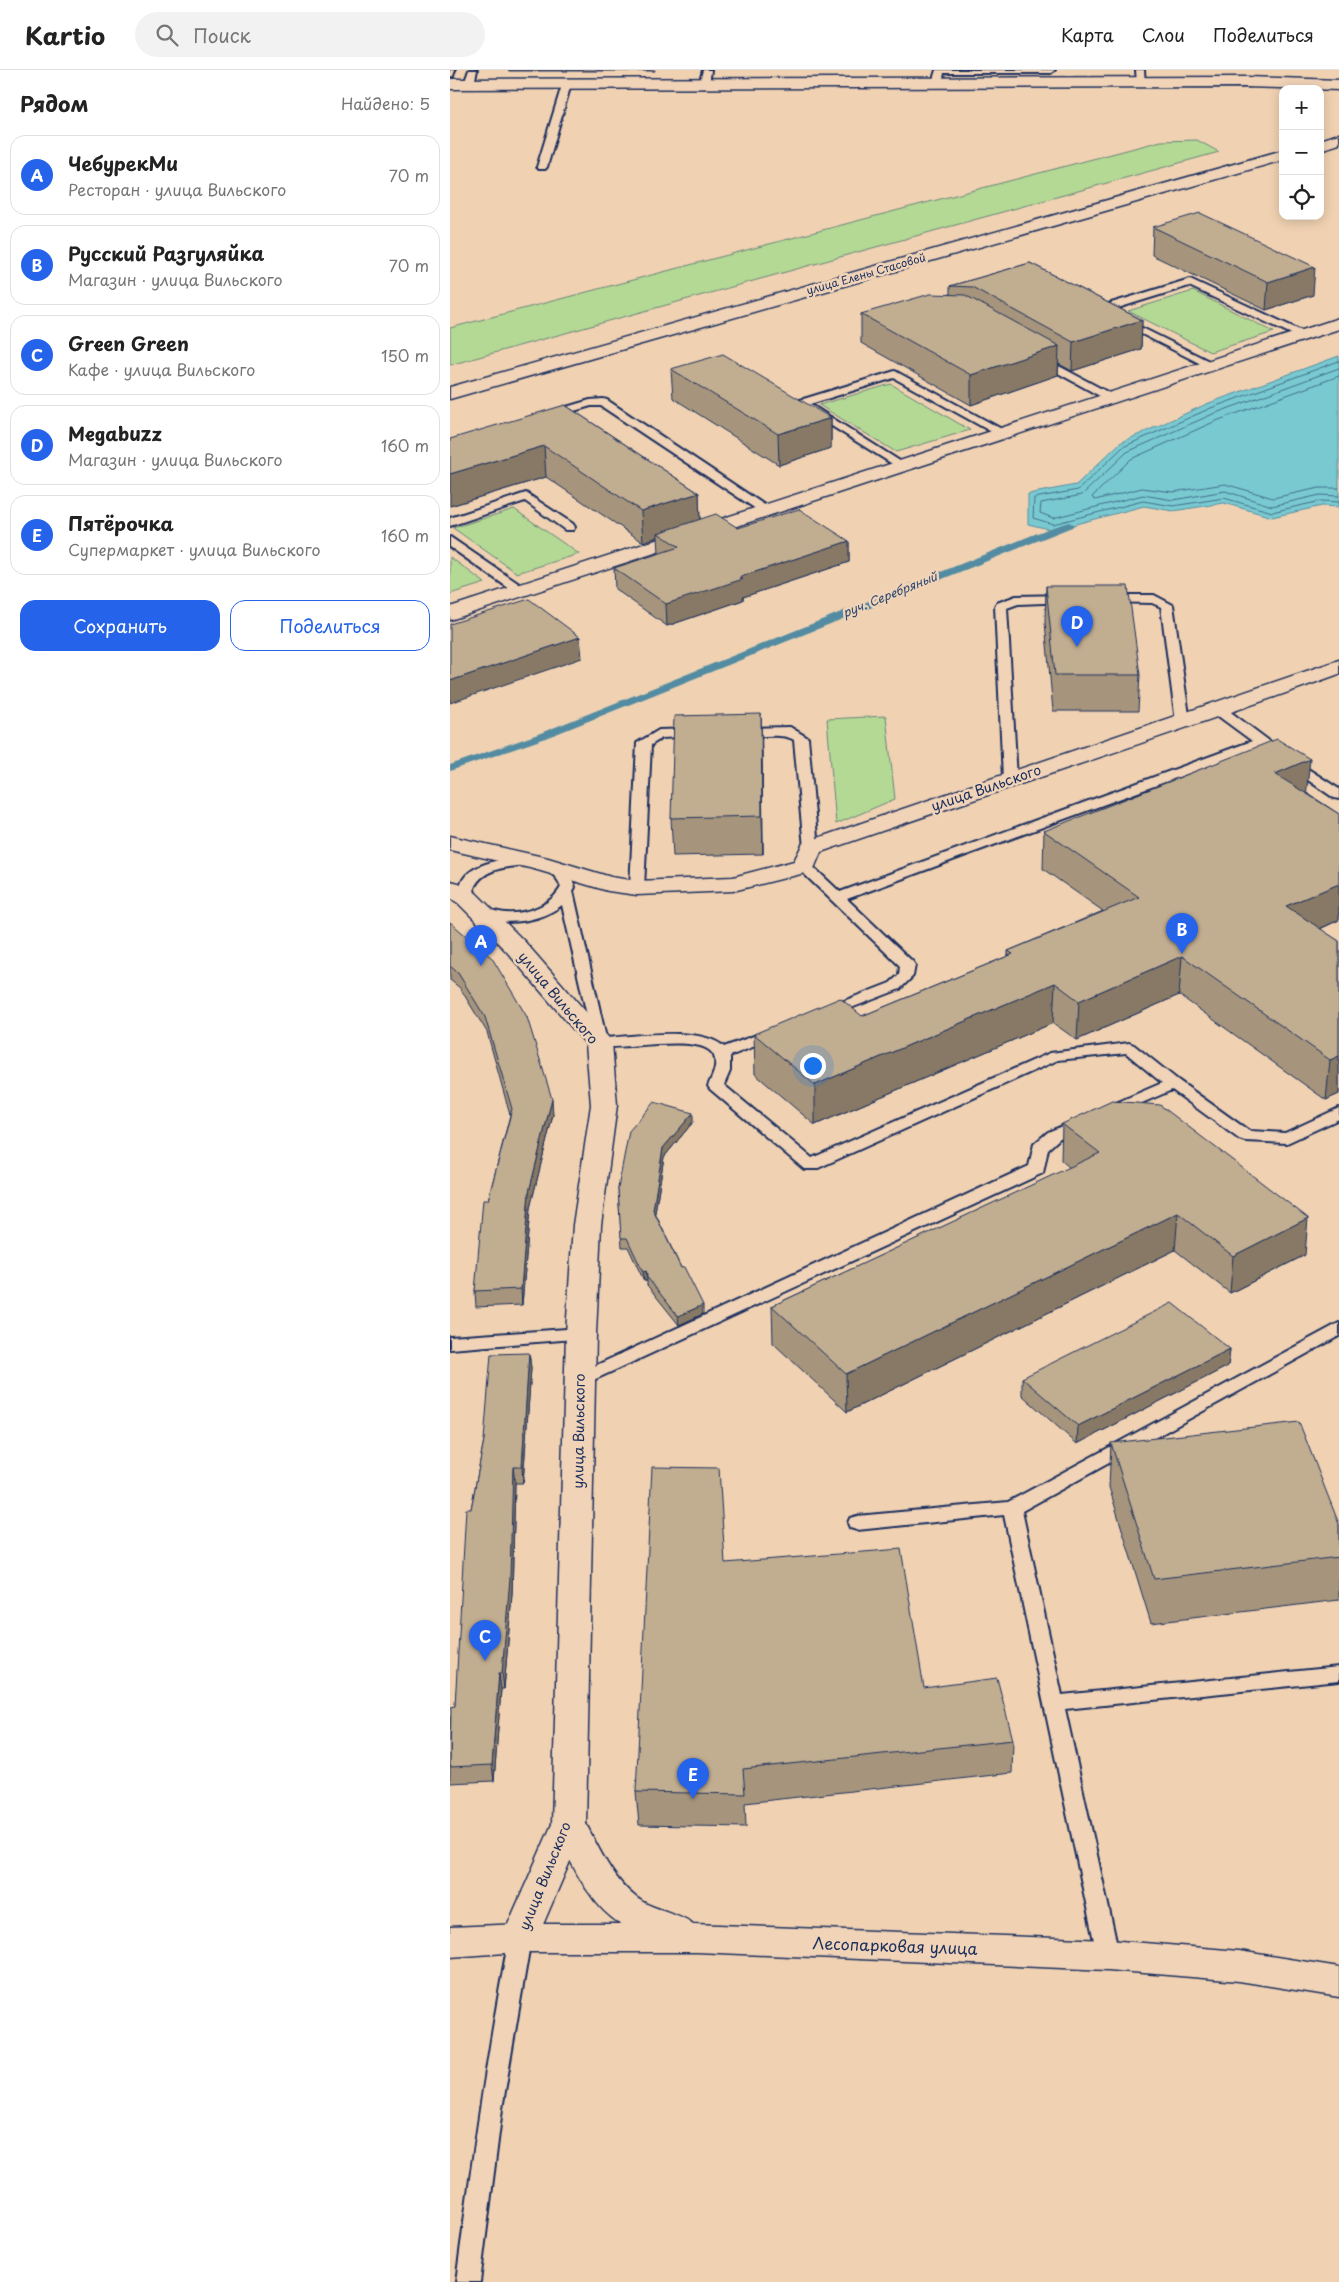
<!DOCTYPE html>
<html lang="ru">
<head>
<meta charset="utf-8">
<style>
	:root { --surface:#fff; --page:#f2f2f2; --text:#222; --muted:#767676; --line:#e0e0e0; --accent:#2563eb }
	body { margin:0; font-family:"Playpen Sans",sans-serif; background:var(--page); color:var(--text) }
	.controls { position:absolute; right:15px; top:15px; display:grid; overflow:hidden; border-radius:10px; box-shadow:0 2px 12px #0003 }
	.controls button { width:45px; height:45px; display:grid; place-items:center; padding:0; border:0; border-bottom:1px solid var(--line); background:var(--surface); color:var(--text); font:25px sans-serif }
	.you { position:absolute; left:362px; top:995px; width:18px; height:18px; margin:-12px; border:4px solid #fff; border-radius:50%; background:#1a73e8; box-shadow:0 0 0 8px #1a73e833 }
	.badge { display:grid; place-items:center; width:32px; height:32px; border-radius:50%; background:var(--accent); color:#fff; font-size:16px; font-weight:700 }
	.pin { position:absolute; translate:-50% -41px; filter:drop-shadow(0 1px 2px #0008) }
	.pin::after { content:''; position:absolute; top:26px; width:18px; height:15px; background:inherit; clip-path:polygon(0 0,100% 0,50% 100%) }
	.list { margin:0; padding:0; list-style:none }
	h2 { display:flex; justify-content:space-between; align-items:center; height:65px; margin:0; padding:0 20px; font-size:21px }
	h2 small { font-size:16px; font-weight:400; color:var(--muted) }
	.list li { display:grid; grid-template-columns:32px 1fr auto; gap:15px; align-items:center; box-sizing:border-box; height:80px; margin:0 10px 10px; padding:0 10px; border:1px solid var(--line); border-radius:15px }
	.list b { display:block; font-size:19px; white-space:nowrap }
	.list p { margin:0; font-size:16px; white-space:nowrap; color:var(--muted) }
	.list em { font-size:16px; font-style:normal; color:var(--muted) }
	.actions { display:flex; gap:10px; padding:15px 20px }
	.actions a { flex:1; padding:11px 0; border:1px solid var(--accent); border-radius:15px; text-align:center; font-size:18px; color:var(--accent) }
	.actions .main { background:var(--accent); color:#fff }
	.icon { flex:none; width:28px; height:28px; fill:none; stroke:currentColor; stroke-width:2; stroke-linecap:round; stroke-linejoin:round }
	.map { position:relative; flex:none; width:889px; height:2212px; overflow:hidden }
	header { display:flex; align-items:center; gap:30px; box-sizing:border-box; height:70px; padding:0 25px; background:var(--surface); border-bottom:1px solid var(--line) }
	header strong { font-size:24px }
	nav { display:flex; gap:28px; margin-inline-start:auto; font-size:18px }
	.search { width:350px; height:45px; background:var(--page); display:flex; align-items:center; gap:12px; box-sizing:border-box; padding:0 18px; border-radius:28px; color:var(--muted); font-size:19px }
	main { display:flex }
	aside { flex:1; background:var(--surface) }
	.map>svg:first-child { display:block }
	.green { fill:#b4d994; stroke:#688479 }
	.water { fill:#79cad0; stroke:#538ca2 }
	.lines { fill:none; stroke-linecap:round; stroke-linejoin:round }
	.shore { stroke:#416d8c; stroke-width:1 }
	.stream { fill:#538ca2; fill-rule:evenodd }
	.service-casing { stroke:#1b2f5e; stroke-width:4 }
	.minor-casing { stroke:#1b2f5e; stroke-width:3 }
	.secondary-casing { stroke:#1b2f5e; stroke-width:3 }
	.service { fill:#f1d3b7; fill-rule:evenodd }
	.minor { fill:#f1d3b7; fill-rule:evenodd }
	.secondary { fill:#f1d3b7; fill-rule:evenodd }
	.wall { fill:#a6957c; stroke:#1b2f5e }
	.shaded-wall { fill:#877965; stroke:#1b2f5e }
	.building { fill:#c1ad90; stroke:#1b2f5e }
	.labels { text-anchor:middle; stroke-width:5; stroke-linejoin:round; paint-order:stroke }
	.far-street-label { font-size:11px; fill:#1b2f5e; stroke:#f1d3b7 }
	.far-water-label { font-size:12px; font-style:italic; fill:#29466f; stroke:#f1d3b7 }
	.street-label { font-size:14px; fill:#1b2f5e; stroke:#f1d3b7 }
	.near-street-label { font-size:16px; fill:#1b2f5e; stroke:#f1d3b7 }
</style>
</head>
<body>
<header>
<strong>Kartio</strong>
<div class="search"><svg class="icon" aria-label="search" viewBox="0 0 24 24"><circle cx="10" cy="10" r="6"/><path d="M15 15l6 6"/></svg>Поиск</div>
<nav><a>Карта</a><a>Слои</a><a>Поделиться</a></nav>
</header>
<main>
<aside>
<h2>Рядом<small>Найдено: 5</small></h2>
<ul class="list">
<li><span class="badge">A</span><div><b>ЧебурекМи</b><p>Ресторан · улица Вильского</p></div><em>70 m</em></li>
<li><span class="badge">B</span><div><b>Русский Разгуляйка</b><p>Магазин · улица Вильского</p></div><em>70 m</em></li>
<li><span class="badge">C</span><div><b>Green Green</b><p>Кафе · улица Вильского</p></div><em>150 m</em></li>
<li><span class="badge">D</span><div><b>Megabuzz</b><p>Магазин · улица Вильского</p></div><em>160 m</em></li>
<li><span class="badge">E</span><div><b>Пятёрочка</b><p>Супермаркет · улица Вильского</p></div><em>160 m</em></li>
</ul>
<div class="actions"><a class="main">Сохранить</a><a>Поделиться</a></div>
</aside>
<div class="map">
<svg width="889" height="2212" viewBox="0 0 889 2212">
	<rect width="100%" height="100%" fill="#f0d2b2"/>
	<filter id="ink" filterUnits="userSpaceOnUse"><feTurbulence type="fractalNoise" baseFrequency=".02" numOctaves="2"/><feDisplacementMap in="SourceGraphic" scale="10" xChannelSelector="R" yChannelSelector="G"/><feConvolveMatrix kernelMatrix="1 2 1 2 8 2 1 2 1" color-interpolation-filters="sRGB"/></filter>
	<g filter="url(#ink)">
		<path class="green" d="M 747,70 L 769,82 L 0,295 L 0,258 L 711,71 Z
			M 743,221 L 824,262 L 760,282 L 678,241 Z
			M 441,314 L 520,360 L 446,382 L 369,335 Z
			M 64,439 L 129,484 L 67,503 L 3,458 Z
			M 0,487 L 35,513 L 0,524 Z
			M 436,646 L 445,729 L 386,754 L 377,649 Z"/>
		<path class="water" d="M 889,286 L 889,437 L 872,436 L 822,447 L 774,433 L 723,441 L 694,436 L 603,460 L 578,454 L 578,424 L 626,415 L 670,373 L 759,333 Z"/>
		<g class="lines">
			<path class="shore" d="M 889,291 L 761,338 L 673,377 L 628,420 L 584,428 L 583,448 L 603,454 L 693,431 L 723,436 L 774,428 L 822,442 L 871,431 L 889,432
				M 889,298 L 763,344 L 677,382 L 632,425 L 591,433 L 590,443 L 603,448 L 693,425 L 723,430 L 775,421 L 822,436 L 870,425 L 889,426
				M 889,306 L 766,351 L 681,389 L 642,427 L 645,430 L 692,418 L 723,422 L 775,414 L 823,428 L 869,418 L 889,418"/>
			<path class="stream" d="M 619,452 L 624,455 L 622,457 L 96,668 L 0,701 L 0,695 L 88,664 L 600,458 Z"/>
			<defs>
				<path id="service" d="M 0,0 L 5,0 L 3,6 L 0,7 Z
					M 19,0 L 27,0 L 24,14 L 19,17 L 14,14 Z
					M 253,0 L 261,0 L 259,15 L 254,18 L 249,15 Z
					M 486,0 L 605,0 L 601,3 L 494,3 L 492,13 L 487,16 L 482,13 Z
					M 686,0 L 694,0 L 695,15 L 687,13 Z
					M 113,12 L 121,14 L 97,97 L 95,99 L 89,99 L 87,97 Z
					M 740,209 L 856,263 L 857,265 L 856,267 L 848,267 L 739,216 L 658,241 L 763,293 L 764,295 L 763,297 L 759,298 L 644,240 L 645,238 Z
					M 590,286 L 665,326 L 667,328 L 661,331 L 657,330 L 586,291 L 586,287 Z
					M 445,301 L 557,362 L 559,364 L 557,366 L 549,366 L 444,308 L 360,334 L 456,395 L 458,397 L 452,400 L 345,333 L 347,331 Z
					M 153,329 L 157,330 L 322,440 L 320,443 L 312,443 L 151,336 L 141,336 L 100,348 L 94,345 L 96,343 L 140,330 Z
					M 76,423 L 123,454 L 125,457 L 123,460 L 115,460 L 75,431 L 0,456 L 0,448 Z
					M 0,467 L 75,518 L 77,521 L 75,524 L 67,524 L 0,477 Z
					M 616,525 L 620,526 L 622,529 L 620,532 L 568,534 L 557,538 L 567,709 L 565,712 L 555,712 L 553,709 L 545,536 L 547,533 L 566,526 Z
					M 658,525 L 704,525 L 723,535 L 740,652 L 738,655 L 728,655 L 726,652 L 711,537 L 702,533 L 654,532 L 652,529 L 654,526 Z
					M 769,636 L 774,637 L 822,673 L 824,676 L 822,679 L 817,680 L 810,677 L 397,829 L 463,892 L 465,895 L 463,906 L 450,919 L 383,945 L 373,945 L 370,942 L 373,939 L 440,913 L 449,905 L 450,896 L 349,799 L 347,796 L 349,793 L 359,793 L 390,822 L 802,671 L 764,643 L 762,640 L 764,637 Z
					M 340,657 L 358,668 L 368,778 L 361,782 L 354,778 L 344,670 C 329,660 294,672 284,662 L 291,658 Z
					M 244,659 L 249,660 L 251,663 L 249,666 L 212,668 L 201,675 L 194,818 L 187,822 L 182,821 L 180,818 L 187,673 L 209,660 Z
					M 841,688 L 889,719 L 889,729 L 884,728 L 836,695 L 834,692 Z
					M 76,787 C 98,792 118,793 125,817 L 123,821 L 156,968 C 186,966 251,956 274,977 L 320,960 L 330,960 L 333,963 L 330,966 L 280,986 L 280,1001 L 274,1015 L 362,1088 L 600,983 L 679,973 L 684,975 L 729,1011 L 799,1061 L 835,1063 L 889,1038 L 889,1049 L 837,1073 L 795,1071 L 789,1069 L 722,1020 L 664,1045 L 652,1045 L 650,1042 L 652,1039 L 712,1013 L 676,983 L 608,990 L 366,1099 L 354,1099 L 260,1019 L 258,1016 C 262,1007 268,996 264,986 C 254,961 166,982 144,976 L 112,835 C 90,853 45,859 21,841 C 15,836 10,829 10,821 C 10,793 56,788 76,787 ZM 76,795 C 91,799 106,801 111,817 C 97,844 47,853 26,830 L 24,818 C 33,798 57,797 76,795 Z
					M 631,1048 L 637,1050 L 639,1053 L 637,1056 L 610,1068 L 598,1079 L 593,1103 L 137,1313 L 131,1315 L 125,1313 L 122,1309 L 125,1305 L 579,1096 L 584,1074 L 598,1062 Z
					M 889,1253 L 889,1266 L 572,1441 L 612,1625 L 889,1597 L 889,1611 L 615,1639 L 669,1885 L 666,1891 L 658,1894 L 650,1891 L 647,1885 L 554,1445 L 407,1460 L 400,1458 L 398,1453 L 400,1448 L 407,1446 L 558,1432 Z
					M 131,1258 L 137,1260 L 140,1264 L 137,1268 L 0,1279 L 0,1267 Z
					M 70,1859 L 78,1862 L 81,1868 L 52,2039 L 30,2212 L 6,2212 C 21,2097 37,1982 59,1868 L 62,1862 Z"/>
				<path id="minor" d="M 796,7 L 889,10 L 889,20 L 796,17 L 0,19 L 0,9 Z
					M 889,248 L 889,259 L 0,550 L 0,537 Z
					M 889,590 L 889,604 C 717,666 544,722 371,782 L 363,801 L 283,821 L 187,825 L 158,821 L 84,799 L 0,780 L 0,766 L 98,788 L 161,807 L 187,811 L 283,807 L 344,791 L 353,773 Z
					M 0,811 L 9,813 L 26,823 L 75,872 L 158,967 L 162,973 L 167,1035 L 151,1155 L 146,1264 L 136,1754 L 83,1878 L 70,1882 L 57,1878 L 52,1868 L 102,1754 L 116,1264 L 123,1155 L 141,1035 L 136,974 L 57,882 L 8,833 L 0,828 Z"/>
				<path id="secondary" d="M 889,64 L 889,74 L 870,80 L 870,70 Z
					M 833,80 L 833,90 L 0,329 L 0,317 Z
					M 119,1741 L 131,1744 C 147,1774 163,1814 193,1832 C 207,1840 232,1844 243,1854 L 658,1870 L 789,1881 L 889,1897 L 889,1927 L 789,1911 L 658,1900 L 247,1882 L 70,1882 L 0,1887 L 0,1857 L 70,1854 L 171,1854 C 137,1834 119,1787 102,1754 L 107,1744 Z"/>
			</defs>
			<use href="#service" class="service-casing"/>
			<use href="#minor" class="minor-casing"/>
			<use href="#secondary" class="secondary-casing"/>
			<use href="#service" class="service"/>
			<use href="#minor" class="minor"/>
			<use href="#secondary" class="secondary"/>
		</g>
		<path class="wall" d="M 58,0 L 205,0 L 205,1 L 59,1 Z
			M 703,157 L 863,225 L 816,240 L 702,185 Z
			M 580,193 L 692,250 L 691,279 L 622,301 L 609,294 L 608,305 L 521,335 L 411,273 L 411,244 L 500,225 L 500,216 Z
			M 221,299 L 381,348 L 381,378 L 329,395 L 223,328 Z
			M 115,335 L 249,423 L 250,449 L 288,458 L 399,471 L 399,492 L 293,527 L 293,530 L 217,556 L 165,519 L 164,498 L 209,484 L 208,467 L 193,472 L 96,407 L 0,436 Z
			M 596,516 L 690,605 L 688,641 L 603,641 L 595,552 Z
			M 312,681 L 313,784 L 223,786 L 221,748 Z
			M 857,723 L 889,744 L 889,850 L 870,859 L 889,871 L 889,1024 L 876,1030 L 729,925 L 627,970 L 603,953 L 365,1055 L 305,1004 L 304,964 L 412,946 L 558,886 L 558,881 L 653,841 L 593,799 L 594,761 Z
			M 0,852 L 103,1045 L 80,1138 L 72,1235 L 26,1237 L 25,1221 L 38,1130 L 60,1045 L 37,962 L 10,918 L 0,910 Z
			M 243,1052 L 214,1087 L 205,1143 L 253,1244 L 229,1255 L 197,1215 L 197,1211 L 194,1211 L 178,1177 L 172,1177 L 168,1118 Z
			M 612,1054 L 855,1185 L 780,1223 L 725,1180 L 397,1342 L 323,1273 L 322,1236 L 620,1098 L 611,1090 Z
			M 780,1279 L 778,1296 L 627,1374 L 572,1325 L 572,1308 Z
			M 79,1283 L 81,1298 L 73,1413 L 65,1413 L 62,1524 L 54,1619 L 51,1619 L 44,1711 L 0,1713 L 0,1648 L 5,1636 L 21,1439 L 34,1370 Z
			M 661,1373 L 889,1454 L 889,1530 L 701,1553 L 659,1417 Z
			M 275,1493 L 474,1618 L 563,1670 L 562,1703 L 295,1733 L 296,1757 L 189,1755 L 186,1722 Z"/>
		<path class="shaded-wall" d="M 865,197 L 863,225 L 816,240 L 818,212 Z
			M 692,250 L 691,279 L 622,301 L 623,272 Z
			M 609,276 L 608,305 L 521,335 L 521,305 Z
			M 381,348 L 381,378 L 329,395 L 328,364 Z
			M 94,376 L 96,407 L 0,436 L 0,404 Z
			M 249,423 L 250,454 L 208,463 L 208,467 L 193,472 L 191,441 Z
			M 399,471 L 399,492 L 293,527 L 293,530 L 217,556 L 216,534 L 290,507 Z
			M 130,567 L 132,588 L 0,633 L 0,611 Z
			M 311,644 L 312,681 L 313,784 L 312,746 Z
			M 860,689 L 856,727 L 825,704 Z
			M 889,814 L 889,850 L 833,875 L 836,836 Z
			M 732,886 L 729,925 L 627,970 L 629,931 Z
			M 605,913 L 603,953 L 365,1055 L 365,1015 Z
			M 889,986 L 889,1024 L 876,1030 L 880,990 Z
			M 102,1029 L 103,1045 L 80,1138 L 72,1235 L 71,1219 L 79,1122 Z
			M 243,1043 L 243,1052 L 214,1087 L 204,1149 L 203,1140 L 213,1078 Z
			M 728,1143 L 725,1180 L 397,1342 L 396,1304 Z
			M 858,1148 L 855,1185 L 780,1223 L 783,1186 Z
			M 196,1201 L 197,1211 L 194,1211 L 193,1202 Z
			M 253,1235 L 253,1244 L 229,1255 L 228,1246 Z
			M 780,1279 L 778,1296 L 627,1374 L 628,1356 Z
			M 79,1283 L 81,1298 L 73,1413 L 72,1397 Z
			M 63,1397 L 65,1413 L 62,1524 L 54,1619 L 52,1603 Z
			M 49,1603 L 51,1619 L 44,1711 L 42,1695 Z"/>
		<path class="building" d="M 750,143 L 865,197 L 818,212 L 703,157 Z
			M 580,193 L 692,250 L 623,272 L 522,217 L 500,216 Z
			M 480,224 L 515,225 L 609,276 L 521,305 L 411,244 Z
			M 273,284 L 381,348 L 328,364 L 221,299 Z
			M 115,335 L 249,423 L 191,441 L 94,376 L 0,404 L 0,369 Z
			M 349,439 L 399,471 L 290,507 L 293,509 L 216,534 L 164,498 L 229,477 L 208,463 L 266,444 L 288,458 Z
			M 596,516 L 678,516 L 690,605 L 605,605 Z
			M 79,529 L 130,567 L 0,611 L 0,554 Z
			M 311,644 L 312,746 L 221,748 L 224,646 Z
			M 827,669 L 860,689 L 825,704 L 889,744 L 889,814 L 836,836 L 889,871 L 889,986 L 880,990 L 732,886 L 629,931 L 605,913 L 365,1015 L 304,964 L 390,928 L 412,946 L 563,884 L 558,881 L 689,827 L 594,761 Z
			M 0,852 L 42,888 L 77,947 L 102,1029 L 79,1122 L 71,1219 L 25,1221 L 33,1130 L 38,1130 L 62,1039 L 35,947 L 8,903 L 0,896 Z
			M 662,1031 L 710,1035 L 858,1148 L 783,1186 L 728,1143 L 396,1304 L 322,1236 L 650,1083 L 612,1054 Z
			M 204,1032 L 243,1043 L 213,1078 L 203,1140 L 231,1198 L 234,1197 L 253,1235 L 228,1246 L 196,1206 L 198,1205 L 196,1201 L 193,1202 L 177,1168 L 171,1168 L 168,1118 L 179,1061 Z
			M 722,1233 L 780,1279 L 628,1356 L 572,1308 Z
			M 79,1283 L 72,1397 L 63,1397 L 60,1508 L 52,1603 L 49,1603 L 42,1695 L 0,1697 L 1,1637 L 5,1636 L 16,1439 L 21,1439 L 34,1370 L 41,1284 Z
			M 849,1352 L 889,1454 L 889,1487 L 704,1509 L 661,1373 Z
			M 202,1397 L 269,1398 L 275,1493 L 451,1479 L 474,1618 L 547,1608 L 563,1670 L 293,1699 L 295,1724 L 186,1722 Z"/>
	</g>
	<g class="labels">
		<g class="far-street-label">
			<text transform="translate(416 204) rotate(-16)" y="4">улица Елены Стасовой</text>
		</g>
		<g class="far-water-label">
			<text transform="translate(440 525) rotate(-22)" y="4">руч. Серебряный</text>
		</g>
		<g class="street-label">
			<text transform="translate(536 718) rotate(-19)" y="5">улица Вильского</text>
			<text transform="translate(108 928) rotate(50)" y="5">улица Вильского</text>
			<text transform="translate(129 1361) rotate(-89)" y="5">улица Вильского</text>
			<text transform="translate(95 1806) rotate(-68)" y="5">улица Вильского</text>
		</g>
		<g class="near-street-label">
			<text transform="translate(445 1876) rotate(2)" y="6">Лесопарковая улица</text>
		</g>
	</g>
</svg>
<div class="controls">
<button>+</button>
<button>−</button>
<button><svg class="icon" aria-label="locate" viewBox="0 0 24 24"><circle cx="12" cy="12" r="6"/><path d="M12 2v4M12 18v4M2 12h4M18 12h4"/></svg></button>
</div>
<div class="you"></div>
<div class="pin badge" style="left:31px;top:896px">A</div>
<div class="pin badge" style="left:732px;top:884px">B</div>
<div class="pin badge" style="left:35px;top:1591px">C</div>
<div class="pin badge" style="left:627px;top:577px">D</div>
<div class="pin badge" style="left:243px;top:1729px">E</div>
</div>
</main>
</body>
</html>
